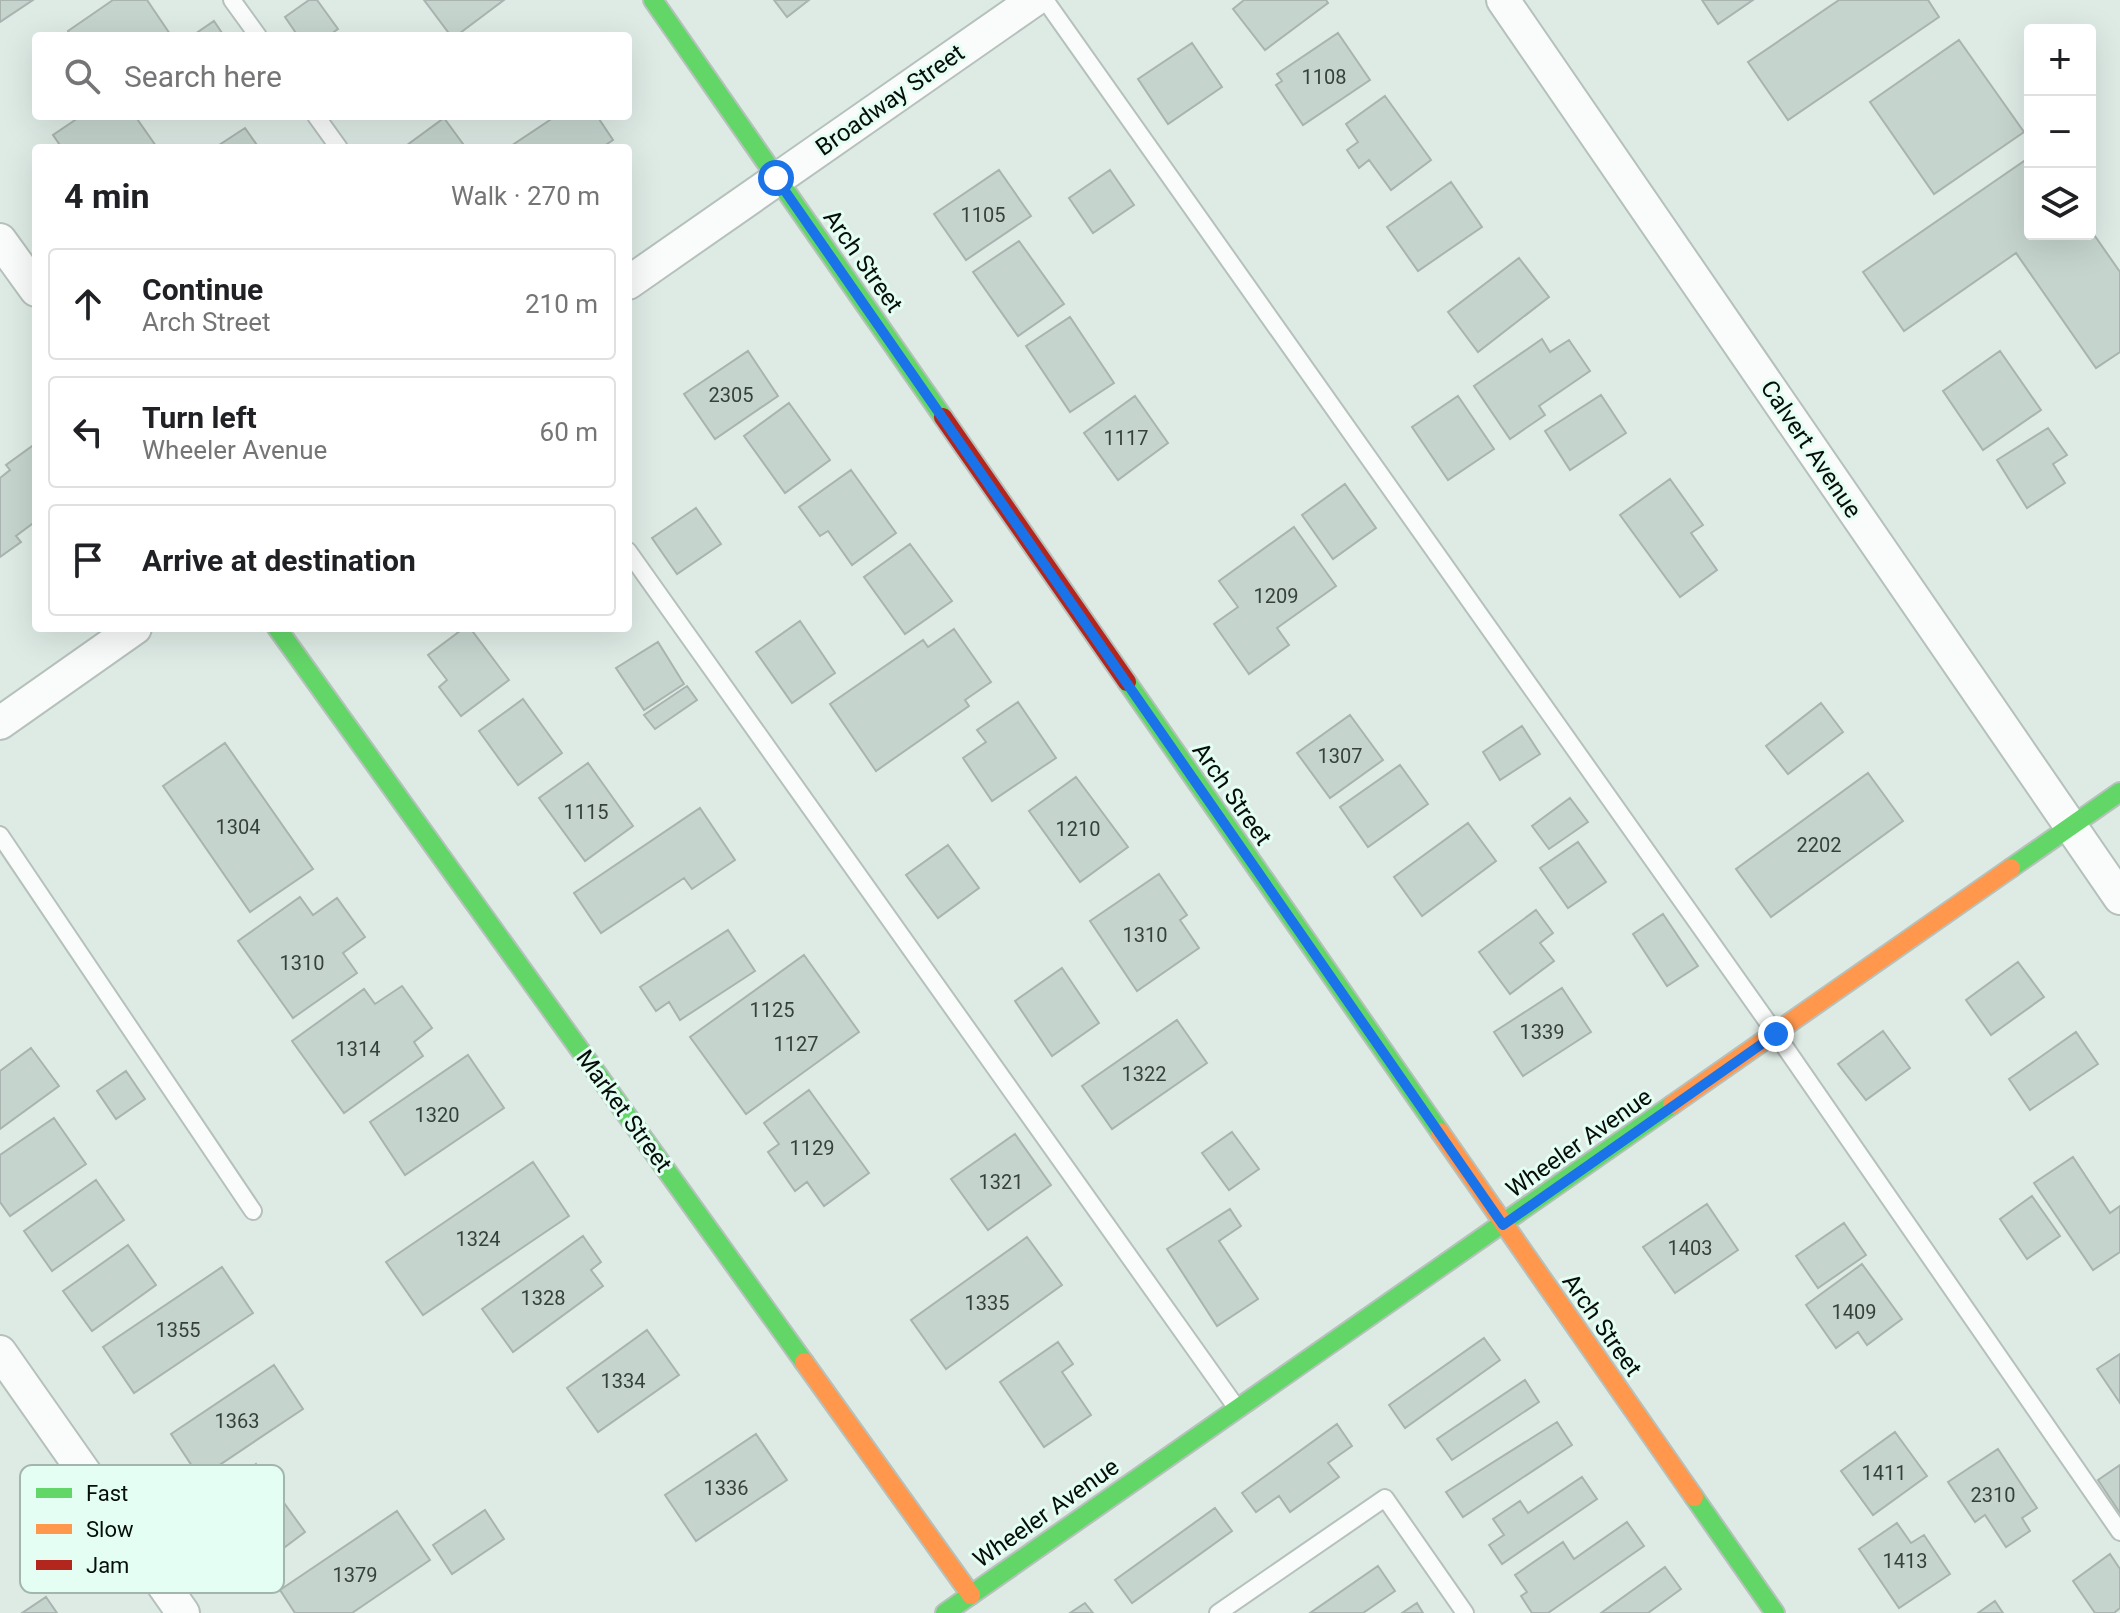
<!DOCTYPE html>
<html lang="en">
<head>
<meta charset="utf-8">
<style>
	:root { --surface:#fff; --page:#f6f6f6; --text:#202124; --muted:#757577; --line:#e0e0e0 }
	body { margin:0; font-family:Roboto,sans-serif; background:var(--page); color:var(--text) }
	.controls { position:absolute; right:24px; top:24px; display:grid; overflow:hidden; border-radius:8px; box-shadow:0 8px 32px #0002 }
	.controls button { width:72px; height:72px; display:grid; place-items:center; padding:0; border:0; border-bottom:2px solid var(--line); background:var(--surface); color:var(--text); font:40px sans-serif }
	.stop { position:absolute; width:24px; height:24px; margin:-18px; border:6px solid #1a73e8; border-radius:50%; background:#fff }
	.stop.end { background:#1a73e8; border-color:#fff; box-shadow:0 2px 8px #0008 }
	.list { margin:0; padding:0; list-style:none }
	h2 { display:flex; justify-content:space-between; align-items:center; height:104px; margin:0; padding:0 32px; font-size:34px }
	h2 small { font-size:26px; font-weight:400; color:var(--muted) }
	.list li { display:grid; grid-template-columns:52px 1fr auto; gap:24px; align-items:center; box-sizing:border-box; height:112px; margin:0 16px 16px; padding:0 16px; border:2px solid var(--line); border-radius:8px }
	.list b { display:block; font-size:30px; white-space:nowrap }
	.list p { margin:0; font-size:26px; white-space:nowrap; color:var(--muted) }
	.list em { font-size:26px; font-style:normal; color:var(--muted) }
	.icon { flex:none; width:44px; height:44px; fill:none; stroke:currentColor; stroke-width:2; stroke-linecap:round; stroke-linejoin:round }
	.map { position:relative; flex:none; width:2120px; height:1613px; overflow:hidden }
	.search { position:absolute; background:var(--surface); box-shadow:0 8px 32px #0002; left:32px; top:32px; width:600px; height:88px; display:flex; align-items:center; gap:20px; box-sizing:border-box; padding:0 28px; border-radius:8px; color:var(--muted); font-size:30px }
	.panel { position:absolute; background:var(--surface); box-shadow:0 8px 32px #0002; left:32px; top:144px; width:600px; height:488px; border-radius:8px }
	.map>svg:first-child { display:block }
	.building { fill:#c5d5ce; stroke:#a9b3af; stroke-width:2 }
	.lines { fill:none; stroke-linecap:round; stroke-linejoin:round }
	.lane-casing { stroke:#b6c1bc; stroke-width:20 }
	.street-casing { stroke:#b6c1bc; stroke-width:36 }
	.fast-casing { stroke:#b6c1bc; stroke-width:22 }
	.slow-casing { stroke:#b6c1bc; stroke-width:22 }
	.jam-casing { stroke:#b6c1bc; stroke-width:22 }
	.lane { stroke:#fafcfb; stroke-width:16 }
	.street { stroke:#fafcfb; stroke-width:32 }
	.fast { stroke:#63d668; stroke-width:18 }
	.slow { stroke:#ff974d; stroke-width:18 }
	.jam { stroke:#b3261e; stroke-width:18 }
	.route { stroke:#1a73e8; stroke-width:10 }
	.labels { text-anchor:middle; stroke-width:6; stroke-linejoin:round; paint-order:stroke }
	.number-label { font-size:20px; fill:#37413c }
	.street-label { font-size:24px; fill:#060e0a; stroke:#e5fef3 }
	.key { fill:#e5fef3; stroke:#a2b6ad; stroke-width:2 }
	.key-label { font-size:22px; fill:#060e0a }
</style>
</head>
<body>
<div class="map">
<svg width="2120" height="1613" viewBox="0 0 2120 1613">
	<rect width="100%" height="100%" fill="#deebe5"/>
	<path class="building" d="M 0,0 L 33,0 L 0,22 Z
		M 113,0 L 147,0 L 170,34 L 71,36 L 68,31 Z
		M 309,0 L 317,0 L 338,29 L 328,36 L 298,36 L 285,17 Z
		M 424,0 L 504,0 L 456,36 L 451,36 Z
		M 774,0 L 809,0 L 787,17 Z
		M 1244,0 L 1326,0 L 1328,3 L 1265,50 L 1233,9 Z
		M 1702,0 L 1753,0 L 1718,24 Z
		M 1839,0 L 1928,0 L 1939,17 L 1788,120 L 1748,62 Z
		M 214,21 L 224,36 L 192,36 Z
		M 1338,33 L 1370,80 L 1303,125 L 1276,85 L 1282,81 L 1277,74 Z
		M 1959,40 L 2024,132 L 1934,194 L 1870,102 Z
		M 1192,43 L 1222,87 L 1168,124 L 1138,79 Z
		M 1385,96 L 1431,160 L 1391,190 L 1369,160 L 1359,168 L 1347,150 L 1358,142 L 1346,124 Z
		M 81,116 L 135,116 L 156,146 L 62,148 L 53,135 Z
		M 556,116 L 597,116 L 613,140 L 601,148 L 508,148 Z
		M 444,118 L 466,148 L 403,148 Z
		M 245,128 L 259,148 L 216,148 L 216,147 Z
		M 2030,157 L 2030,234 L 2090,234 L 2090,229 L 2120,272 L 2120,352 L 2096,368 L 2016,253 L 1904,331 L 1863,272 Z
		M 999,170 L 1031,216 L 966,260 L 934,214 Z
		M 1110,170 L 1134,205 L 1093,233 L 1069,198 Z
		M 1451,182 L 1482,227 L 1418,271 L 1387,227 Z
		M 1019,241 L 1064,304 L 1018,336 L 973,272 Z
		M 1519,258 L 1549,297 L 1478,352 L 1448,312 Z
		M 1070,317 L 1114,383 L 1070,412 L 1026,346 Z
		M 1542,339 L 1550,352 L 1569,340 L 1590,371 L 1539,406 L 1545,415 L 1510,439 L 1474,386 Z
		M 748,351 L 778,396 L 715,439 L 684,394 Z
		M 2000,351 L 2041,410 L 1983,450 L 1943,391 Z
		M 1601,395 L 1626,433 L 1570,470 L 1545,431 Z
		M 1135,396 L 1168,443 L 1118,480 L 1084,433 Z
		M 1458,396 L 1494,449 L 1448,480 L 1412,427 Z
		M 789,403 L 830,460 L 785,493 L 744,436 Z
		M 2048,428 L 2067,455 L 2053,464 L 2065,483 L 2027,508 L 1997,460 Z
		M 35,444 L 36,521 L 16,536 L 21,542 L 0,557 L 0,478 L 10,470 L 6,465 Z
		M 851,470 L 896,533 L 852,565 L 828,531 L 820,536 L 799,507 Z
		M 1670,479 L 1703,525 L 1691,533 L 1717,570 L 1680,597 L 1620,515 Z
		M 1345,484 L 1376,528 L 1333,559 L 1302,515 Z
		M 696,508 L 721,544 L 677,574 L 652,538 Z
		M 1294,527 L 1336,586 L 1277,628 L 1289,645 L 1249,674 L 1214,624 L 1238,607 L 1219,581 Z
		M 910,544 L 952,601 L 905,634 L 864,577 Z
		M 800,621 L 835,673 L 792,703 L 756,652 Z
		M 464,628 L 470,628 L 509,680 L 461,716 L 439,687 L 447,680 L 428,655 Z
		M 954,629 L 991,682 L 965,700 L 969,706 L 876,771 L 830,704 L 923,640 L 928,647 Z
		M 658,642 L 684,684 L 644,710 L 616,668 Z
		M 687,686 L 697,700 L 655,729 L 644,715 Z
		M 523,699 L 562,753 L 518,785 L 479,731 Z
		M 1018,702 L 1056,758 L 992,801 L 963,758 L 986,742 L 977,730 Z
		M 1821,703 L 1843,732 L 1788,774 L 1766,746 Z
		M 1350,715 L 1383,760 L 1330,798 L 1297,753 Z
		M 1522,726 L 1540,754 L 1500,780 L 1483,752 Z
		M 225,743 L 313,869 L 250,912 L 163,786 Z
		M 588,763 L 633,826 L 585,861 L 539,798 Z
		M 1400,765 L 1428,804 L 1368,847 L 1340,807 Z
		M 1868,773 L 1903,821 L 1771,917 L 1736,869 Z
		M 1076,777 L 1128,847 L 1080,882 L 1029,811 Z
		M 1570,798 L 1588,822 L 1549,849 L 1532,826 Z
		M 700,808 L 735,860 L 692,889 L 684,878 L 601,933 L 574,893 Z
		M 1468,823 L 1496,861 L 1422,916 L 1394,877 Z
		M 1578,842 L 1606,882 L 1568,908 L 1540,868 Z
		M 948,845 L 979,888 L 938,918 L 906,875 Z
		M 1159,874 L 1187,915 L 1180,920 L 1199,948 L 1137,991 L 1090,921 Z
		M 300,897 L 313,915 L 337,898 L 365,937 L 343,953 L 357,973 L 293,1018 L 238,941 Z
		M 1536,910 L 1553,933 L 1540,943 L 1554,961 L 1510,994 L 1479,952 Z
		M 1663,914 L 1698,966 L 1667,986 L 1633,934 Z
		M 728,930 L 755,971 L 680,1020 L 669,1002 L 656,1011 L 640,987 Z
		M 804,955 L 859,1032 L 746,1114 L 690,1037 Z
		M 2018,962 L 2044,997 L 1991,1035 L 1966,1000 Z
		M 1062,968 L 1099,1023 L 1052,1056 L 1015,1001 Z
		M 402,986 L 432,1028 L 414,1042 L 423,1056 L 344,1113 L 292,1041 L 364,989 L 375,1004 Z
		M 1562,988 L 1591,1032 L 1523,1076 L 1494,1032 Z
		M 1177,1020 L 1207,1063 L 1112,1129 L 1082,1086 Z
		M 1883,1031 L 1910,1068 L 1866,1100 L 1838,1064 Z
		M 2076,1032 L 2098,1064 L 2030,1110 L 2009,1079 Z
		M 31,1048 L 59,1086 L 0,1129 L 0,1071 Z
		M 468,1055 L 504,1108 L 405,1175 L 370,1122 Z
		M 126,1071 L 145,1099 L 116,1119 L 97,1091 Z
		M 809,1090 L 869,1173 L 824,1206 L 807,1182 L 795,1191 L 768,1152 L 779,1144 L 764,1123 Z
		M 54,1118 L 86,1164 L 10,1216 L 0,1202 L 0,1155 Z
		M 1232,1132 L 1259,1169 L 1229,1190 L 1202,1153 Z
		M 1015,1134 L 1051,1185 L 988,1230 L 951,1179 Z
		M 2073,1157 L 2110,1213 L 2120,1206 L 2120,1252 L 2093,1270 L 2034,1183 Z
		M 533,1162 L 569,1216 L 423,1315 L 386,1262 Z
		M 96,1180 L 124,1220 L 52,1271 L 24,1231 Z
		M 2032,1196 L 2060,1236 L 2027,1259 L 2000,1219 Z
		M 1707,1204 L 1738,1250 L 1675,1293 L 1643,1247 Z
		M 1230,1209 L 1241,1226 L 1219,1241 L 1258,1299 L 1217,1326 L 1167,1249 Z
		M 1844,1223 L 1866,1255 L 1818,1288 L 1796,1256 Z
		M 583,1236 L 601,1262 L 591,1270 L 603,1286 L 513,1352 L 482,1309 Z
		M 1027,1237 L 1062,1285 L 946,1369 L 911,1320 Z
		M 128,1245 L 156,1285 L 92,1331 L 63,1291 Z
		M 1862,1264 L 1902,1319 L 1867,1345 L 1858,1332 L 1836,1348 L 1806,1305 Z
		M 222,1267 L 253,1313 L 134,1393 L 103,1347 Z
		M 647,1330 L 679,1375 L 598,1432 L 567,1388 Z
		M 1484,1338 L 1500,1360 L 1405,1428 L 1389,1405 Z
		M 1058,1342 L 1073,1364 L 1062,1372 L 1091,1415 L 1044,1447 L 1000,1382 Z
		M 2120,1354 L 2120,1403 L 2097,1369 Z
		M 274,1365 L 303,1409 L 200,1478 L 171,1434 Z
		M 1525,1380 L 1539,1402 L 1452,1460 L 1437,1439 Z
		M 1557,1422 L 1572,1445 L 1463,1517 L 1446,1492 Z
		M 1337,1424 L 1352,1446 L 1328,1463 L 1339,1477 L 1290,1512 L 1279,1496 L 1256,1512 L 1242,1493 Z
		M 1895,1432 L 1927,1476 L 1873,1515 L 1841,1471 Z
		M 756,1434 L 787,1480 L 696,1541 L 665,1495 Z
		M 1998,1449 L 2037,1508 L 2022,1518 L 2030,1531 L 2006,1547 L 1985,1515 L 1975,1522 L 1948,1482 Z
		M 256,1464 L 305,1532 L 261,1565 L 211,1496 Z
		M 2120,1465 L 2120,1513 L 2098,1480 Z
		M 1582,1477 L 1597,1499 L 1502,1564 L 1489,1545 L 1504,1535 L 1493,1519 L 1520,1501 L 1528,1513 Z
		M 1215,1508 L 1232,1531 L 1132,1603 L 1115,1580 Z
		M 485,1510 L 504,1539 L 452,1574 L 433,1545 Z
		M 397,1511 L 430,1560 L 352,1613 L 295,1613 L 280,1590 Z
		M 1627,1522 L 1644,1546 L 1548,1613 L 1532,1613 L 1521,1596 L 1527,1592 L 1515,1575 L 1563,1542 L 1574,1559 Z
		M 1897,1523 L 1911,1543 L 1924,1535 L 1950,1574 L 1899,1608 L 1859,1549 Z
		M 2110,1554 L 2120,1569 L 2120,1608 L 2114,1613 L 2095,1613 L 2073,1581 Z
		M 1378,1566 L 1395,1591 L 1363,1613 L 1310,1613 Z
		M 1665,1567 L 1681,1589 L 1648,1613 L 1601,1613 Z
		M 46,1597 L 57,1613 L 22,1613 Z
		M 1995,1601 L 2003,1613 L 1978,1613 Z
		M 1085,1603 L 1093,1613 L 1070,1613 Z
		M 1417,1603 L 1423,1613 L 1402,1613 Z"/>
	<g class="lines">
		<defs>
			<path id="lane" d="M 232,0 L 258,36
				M 1045,0 L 1776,1034 L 2120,1532
				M 316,116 L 339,148
				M 628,551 L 1236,1407
				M 0,835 L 253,1211
				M 1218,1613 L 1385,1498 L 1465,1613"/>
			<path id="street" d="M 1503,0 L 2120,898
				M 0,240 L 36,290
				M 628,283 L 1034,0
				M 0,723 L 135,628
				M 0,1352 L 183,1613"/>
			<path id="fast" d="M 653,0 L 943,417
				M 277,628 L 804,1362
				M 1127,682 L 1440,1132
				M 2011,868 L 2120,792
				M 1694,1497 L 1775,1613
				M 945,1613 L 1672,1105"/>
			<path id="slow" d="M 1672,1105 L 2011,868
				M 1440,1132 L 1694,1497
				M 804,1362 L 971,1595"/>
			<path id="jam" d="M 943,417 L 1127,682"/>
		</defs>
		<use href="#lane" class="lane-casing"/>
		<use href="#street" class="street-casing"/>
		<use href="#fast" class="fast-casing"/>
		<use href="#slow" class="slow-casing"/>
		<use href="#jam" class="jam-casing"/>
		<use href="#lane" class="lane"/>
		<use href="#street" class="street"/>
		<use href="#fast" class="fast"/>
		<use href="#slow" class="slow"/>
		<use href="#jam" class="jam"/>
	</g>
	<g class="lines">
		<path class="route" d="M 776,178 L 1503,1225 L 1776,1034"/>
	</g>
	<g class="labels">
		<g class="number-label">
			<text x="1324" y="84">1108</text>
			<text x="983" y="222">1105</text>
			<text x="731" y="402">2305</text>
			<text x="1126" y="445">1117</text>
			<text x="1276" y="603">1209</text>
			<text x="1340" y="763">1307</text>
			<text x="586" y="819">1115</text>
			<text x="238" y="834">1304</text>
			<text x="1078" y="836">1210</text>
			<text x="1819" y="852">2202</text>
			<text x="1145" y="942">1310</text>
			<text x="302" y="970">1310</text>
			<text x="772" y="1017">1125</text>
			<text x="1542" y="1039">1339</text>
			<text x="796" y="1051">1127</text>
			<text x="358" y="1056">1314</text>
			<text x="1144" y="1081">1322</text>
			<text x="437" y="1122">1320</text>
			<text x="812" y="1155">1129</text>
			<text x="1001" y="1189">1321</text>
			<text x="478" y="1246">1324</text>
			<text x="1690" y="1255">1403</text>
			<text x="543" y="1305">1328</text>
			<text x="987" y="1310">1335</text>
			<text x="1854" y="1319">1409</text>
			<text x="178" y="1337">1355</text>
			<text x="623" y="1388">1334</text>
			<text x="237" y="1428">1363</text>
			<text x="1884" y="1480">1411</text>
			<text x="726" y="1495">1336</text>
			<text x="1993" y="1502">2310</text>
			<text x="1905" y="1568">1413</text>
			<text x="355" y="1582">1379</text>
		</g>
		<g class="street-label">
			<text transform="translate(890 100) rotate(-35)" y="8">Broadway Street</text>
			<text transform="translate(863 261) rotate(55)" y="8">Arch Street</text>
			<text transform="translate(1811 449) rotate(56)" y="8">Calvert Avenue</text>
			<text transform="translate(1232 794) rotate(55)" y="8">Arch Street</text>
			<text transform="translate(624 1111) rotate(54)" y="8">Market Street</text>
			<text transform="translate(1579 1143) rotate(-35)" y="8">Wheeler Avenue</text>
			<text transform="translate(1602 1325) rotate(55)" y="8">Arch Street</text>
			<text transform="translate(1046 1513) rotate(-35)" y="8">Wheeler Avenue</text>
		</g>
	</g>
	<rect x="20" y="1465" width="264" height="128" rx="12" class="key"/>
	<rect x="36" y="1488" width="36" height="10" fill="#63d668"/>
	<rect x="36" y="1524" width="36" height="10" fill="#ff974d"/>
	<rect x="36" y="1560" width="36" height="10" fill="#b3261e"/>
	<g class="key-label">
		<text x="86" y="1501">Fast</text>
		<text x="86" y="1537">Slow</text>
		<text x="86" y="1573">Jam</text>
	</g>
</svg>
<div class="controls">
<button>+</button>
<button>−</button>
<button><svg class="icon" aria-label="layers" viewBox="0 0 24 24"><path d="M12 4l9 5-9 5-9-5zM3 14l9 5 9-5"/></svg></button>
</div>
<div class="stop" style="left:776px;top:178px"></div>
<div class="stop end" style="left:1776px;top:1034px"></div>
<div class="search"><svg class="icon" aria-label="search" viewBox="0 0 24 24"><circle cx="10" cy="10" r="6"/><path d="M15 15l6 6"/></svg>Search here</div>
<section class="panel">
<h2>4 min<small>Walk · 270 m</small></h2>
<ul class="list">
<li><svg class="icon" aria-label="ahead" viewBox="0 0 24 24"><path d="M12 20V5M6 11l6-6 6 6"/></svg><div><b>Continue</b><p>Arch Street</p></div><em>210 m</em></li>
<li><svg class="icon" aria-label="left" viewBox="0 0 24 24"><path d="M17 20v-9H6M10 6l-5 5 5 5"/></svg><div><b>Turn left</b><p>Wheeler Avenue</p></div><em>60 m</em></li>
<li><svg class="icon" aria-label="arrive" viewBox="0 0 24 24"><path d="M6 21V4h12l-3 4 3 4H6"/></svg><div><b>Arrive at destination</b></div></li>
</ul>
</section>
</div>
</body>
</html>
